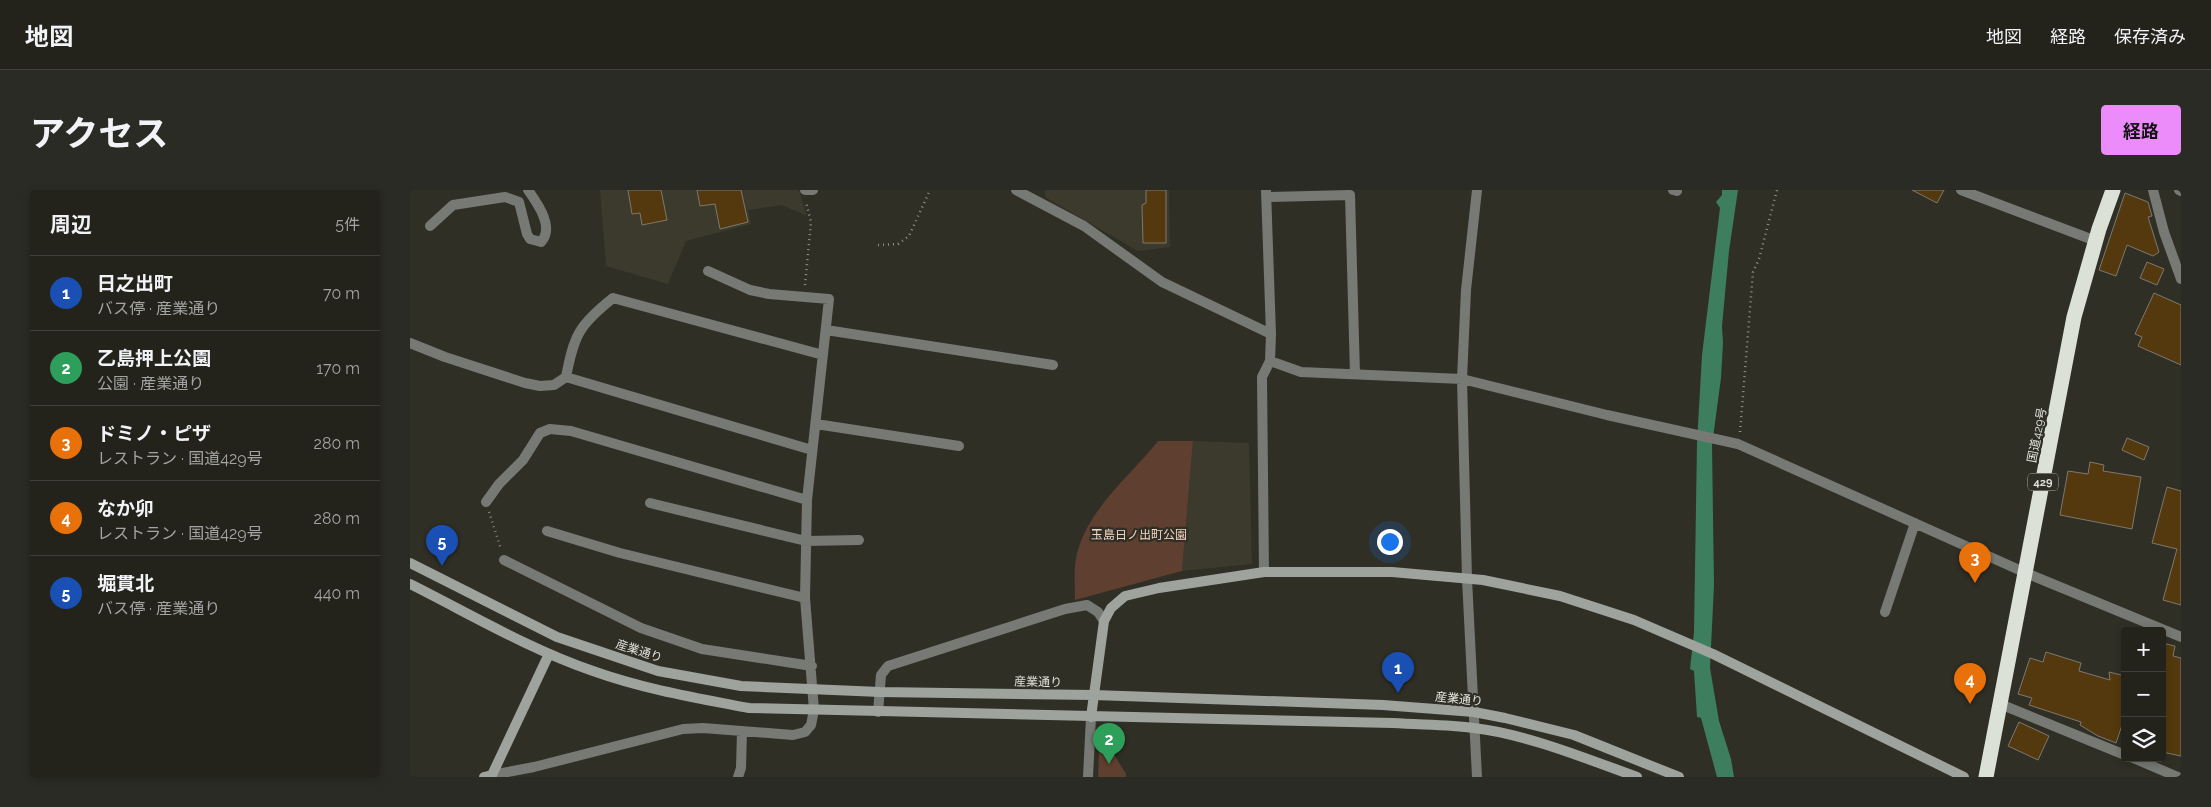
<!DOCTYPE html>
<html lang="ja">
<head>
<meta charset="utf-8">
<style>
	:root { --surface:#23231c; --page:#2b2b25; --text:#f1f3f6; --muted:#a3a4a3; --line:#40403b; --accent:#ec8cfa }
	body { margin:0; font-family:Raleway,"Noto Sans JP",sans-serif; background:var(--page); color:var(--text) }
	.controls { position:absolute; right:15px; bottom:15px; display:grid; overflow:hidden; border-radius:5px; box-shadow:0 2px 8px #0003 }
	.controls button { width:45px; height:45px; display:grid; place-items:center; padding:0; border:0; border-bottom:1px solid var(--line); background:var(--surface); color:var(--text); font:25px sans-serif }
	.you { position:absolute; left:979px; top:351px; width:18px; height:18px; margin:-12px; border:4px solid #fff; border-radius:50%; background:#1a73e8; box-shadow:0 0 0 8px #1a73e833 }
	.badge { display:grid; place-items:center; width:32px; height:32px; border-radius:50%; background:var(--accent); color:#fff; font-size:16px; font-weight:700 }
	.pin { position:absolute; translate:-50% -41px; filter:drop-shadow(0 1px 2px #0008) }
	.pin::after { content:''; position:absolute; top:26px; width:18px; height:15px; background:inherit; clip-path:polygon(0 0,100% 0,50% 100%) }
	.list { margin:0; padding:0; list-style:none }
	h2 { display:flex; justify-content:space-between; align-items:center; height:65px; margin:0; padding:0 20px; font-size:21px }
	h2 small { font-size:16px; font-weight:400; color:var(--muted) }
	.list li { display:grid; grid-template-columns:32px 1fr auto; gap:15px; align-items:center; box-sizing:border-box; height:75px; padding:0 20px; border-top:1px solid var(--line) }
	.list b { display:block; font-size:19px; white-space:nowrap }
	.list p { margin:0; font-size:16px; white-space:nowrap; color:var(--muted) }
	.list em { font-size:16px; font-style:normal; color:var(--muted) }
	.icon { flex:none; width:28px; height:28px; fill:none; stroke:currentColor; stroke-width:2; stroke-linecap:round; stroke-linejoin:round }
	.map { position:relative; flex:none; width:1771px; height:587px; overflow:hidden; border-radius:5px }
	header { display:flex; align-items:center; gap:30px; box-sizing:border-box; height:70px; padding:0 25px; background:var(--surface); border-bottom:1px solid var(--line) }
	header strong { font-size:24px }
	nav { display:flex; gap:28px; margin-inline-start:auto; font-size:18px }
	.intro { display:flex; align-items:center; justify-content:space-between; box-sizing:border-box; height:120px; padding:0 30px }
	h1 { margin:0; font-size:35px }
	.button { padding:12px 22px; border-radius:5px; background:var(--accent); color:#111; font-size:18px; font-weight:700 }
	main { display:flex; gap:30px; padding:0 30px }
	aside { flex:1; background:var(--surface); border-radius:5px; box-shadow:0 2px 8px #0003 }
	.map>svg:first-child { display:block }
	.built { fill:#3c3a2d }
	.green { fill:#5f3f2f }
	.water { fill:#3d7e5e }
	.building { fill:#53390d; stroke:#7e7870 }
	.lines { fill:none; stroke-linecap:round; stroke-linejoin:round }
	.path { stroke:#91918a; stroke-width:2.5; stroke-dasharray:1 4; stroke-linecap:butt }
	.street { stroke:#777975; stroke-width:10 }
	.secondary { stroke:#9fa39d; stroke-width:10 }
	.highway { stroke:#dbe1d7; stroke-width:15 }
	.labels { text-anchor:middle; stroke-width:4.5; stroke-linejoin:round; paint-order:stroke }
	.shield { fill:#2f2f26; stroke:#acaca6; stroke-width:1 }
	.shield-label { font-size:11px; font-weight:bold; fill:#e2e2dd }
	.street-label { font-size:12px; fill:#e2e2dd; stroke:#2f2f26 }
	.park-label { font-size:12px; fill:#f7d3c2; stroke:#2f2f26 }
</style>
</head>
<body>
<header>
<strong>地図</strong>
<nav><a>地図</a><a>経路</a><a>保存済み</a></nav>
</header>
<div class="intro"><h1>アクセス</h1><a class="button">経路</a></div>
<main>
<aside>
<h2>周辺<small>5件</small></h2>
<ul class="list">
<li><span class="badge" style="background:#1a4fb4">1</span><div><b>日之出町</b><p>バス停 · 産業通り</p></div><em>70 m</em></li>
<li><span class="badge" style="background:#2e9e5b">2</span><div><b>乙島押上公園</b><p>公園 · 産業通り</p></div><em>170 m</em></li>
<li><span class="badge" style="background:#e8710a">3</span><div><b>ドミノ・ピザ</b><p>レストラン · 国道429号</p></div><em>280 m</em></li>
<li><span class="badge" style="background:#e8710a">4</span><div><b>なか卯</b><p>レストラン · 国道429号</p></div><em>280 m</em></li>
<li><span class="badge" style="background:#1a4fb4">5</span><div><b>堀貫北</b><p>バス停 · 産業通り</p></div><em>440 m</em></li>
</ul>
</aside>
<div class="map">
<svg width="1771" height="587" viewBox="0 0 1771 587">
	<rect width="100%" height="100%" fill="#2f2f26"/>
	<path class="built" d="M 190,0 L 389,0 L 397,26 L 372,15 L 338,20 L 341,34 L 276,51 L 258,94 L 196,76 Z
		M 635,0 L 759,0 L 760,57 L 728,61 L 635,7 Z
		M 783,251 L 839,253 L 842,374 L 772,381 Z"/>
	<path class="green" d="M 748,251 L 783,251 L 772,381 L 665,410 C 665,394 663,376 668,360 C 681,316 721,285 748,251 Z
		M 689,562 L 703,563 L 716,584 L 716,587 L 688,587 Z"/>
	<path class="water" d="M 1312,0 L 1328,0 L 1319,61 L 1312,136 L 1313,153 L 1311,188 L 1302,255 L 1304,395 L 1300,478 L 1309,531 L 1321,569 L 1324,587 L 1307,587 L 1291,528 L 1287,527 L 1284,481 L 1280,479 L 1284,442 L 1287,253 L 1292,165 L 1310,18 L 1306,12 L 1312,5 Z"/>
	<path class="building" d="M 218,0 L 251,0 L 257,30 L 232,35 L 230,23 L 222,24 Z
		M 287,0 L 331,0 L 338,32 L 310,39 L 305,14 L 290,16 Z
		M 736,0 L 756,0 L 756,53 L 733,53 L 732,15 L 736,13 Z
		M 1502,0 L 1534,0 L 1527,13 Z
		M 1715,3 L 1738,12 L 1742,26 L 1738,27 L 1749,62 L 1743,66 L 1717,55 L 1706,86 L 1689,80 Z
		M 1737,72 L 1754,79 L 1747,95 L 1730,88 Z
		M 1744,103 L 1771,115 L 1771,175 L 1728,156 L 1732,147 L 1725,144 Z
		M 1717,248 L 1739,257 L 1734,270 L 1712,260 Z
		M 1680,272 L 1694,275 L 1693,281 L 1731,287 L 1722,339 L 1650,325 L 1658,281 L 1678,284 Z
		M 1757,297 L 1771,301 L 1771,415 L 1753,410 L 1767,359 L 1742,353 Z
		M 1752,453 L 1765,456 L 1763,466 L 1771,468 L 1771,566 L 1752,562 Z
		M 1636,462 L 1671,473 L 1669,481 L 1700,490 L 1699,482 L 1715,486 L 1715,526 L 1706,553 L 1688,546 L 1670,535 L 1671,532 L 1619,515 L 1622,508 L 1608,504 L 1620,468 L 1633,472 Z
		M 1609,532 L 1639,546 L 1628,570 L 1598,556 Z"/>
	<g class="lines">
		<path class="path" d="M 468,55 L 488,54 L 499,46 L 520,0
			M 395,95 L 401,32 L 396,12
			M 1330,242 L 1343,82 L 1349,69 L 1367,0
			M 79,322 L 91,359"/>
		<path class="street" d="M 395,0 L 403,0
			M 606,0 L 674,36 L 752,92 L 861,144 L 860,171 L 852,187 L 854,382
			M 856,0 L 861,144
			M 1067,0 L 1056,100 L 1052,189 L 1057,389 L 1067,587
			M 1263,0 L 1267,1
			M 1551,0 L 1686,51
			M 1743,0 L 1754,42 L 1771,89
			M 1769,0 L 1771,1
			M 857,7 L 940,5 L 945,184
			M 20,36 L 43,15 L 95,7 L 109,12 L 117,44 L 120,49 L 131,52 C 145,37 127,13 118,0
			M 416,140 L 643,175
			M 0,153 L 35,167 L 115,193 L 130,196 L 144,195 L 156,187 L 402,260
			M 860,171 L 891,182 L 1052,189 L 1197,225 L 1328,254 L 1616,383 L 1771,447
			M 156,187 C 164,145 169,135 203,108 L 413,165
			M 406,234 L 549,256
			M 76,312 L 89,294 L 113,270 L 130,243 L 140,239 L 161,241 L 397,310
			M 240,313 L 396,351 L 449,350
			M 137,341 L 210,363 L 395,408
			M 94,370 L 231,438 L 292,459 L 402,476
			M 1475,422 L 1505,333
			M 1590,514 L 1715,565
			M 468,522 L 471,485 L 478,476 L 655,419 L 677,415 L 688,422 L 694,431
			M 1723,568 L 1768,587
			M 82,585 L 124,577 L 273,539 L 293,538 L 383,545 L 395,542 L 401,535 L 404,520 L 395,408 L 397,310 L 419,109 L 359,104 L 340,100 L 298,81
			M 328,587 L 331,578 L 332,541
			M 678,587 L 681,527"/>
		<path class="secondary" d="M 0,373 L 147,447 L 248,481 L 331,496 L 470,502 L 684,505 L 973,515 L 1064,522 L 1095,528 L 1164,545 L 1269,587
			M 0,394 C 60,424 119,459 183,481 C 233,499 287,508 339,518 L 983,533 C 1010,535 1038,534 1064,538 C 1116,544 1177,569 1227,587
			M 681,527 L 694,431 L 701,418 L 715,406 L 749,398 L 854,382 L 982,382 L 1073,390 L 1150,406 L 1224,430 L 1303,464 L 1554,587
			M 74,587 L 82,585 L 139,464"/>
		<path class="highway" d="M 1576,587 L 1664,127 L 1689,39 L 1703,0"/>
	</g>
	<g class="labels">
		<rect class="shield" x="1618" y="283.5" width="30" height="17" rx="4"/>
		<g class="shield-label">
			<text x="1633" y="296">429</text>
		</g>
		<g class="street-label">
			<text transform="translate(1627 245) rotate(-79)" y="4">国道429号</text>
			<text transform="translate(229 461) rotate(18)" y="4">産業通り</text>
			<text transform="translate(628 492) rotate(1)" y="4">産業通り</text>
			<text transform="translate(1049 509) rotate(6)" y="4">産業通り</text>
		</g>
		<g class="park-label">
			<text x="729" y="349">玉島日ノ出町公園</text>
		</g>
	</g>
</svg>
<div class="controls">
<button>+</button>
<button>−</button>
<button><svg class="icon" aria-label="layers" viewBox="0 0 24 24"><path d="M12 4l9 5-9 5-9-5zM3 14l9 5 9-5"/></svg></button>
</div>
<div class="you"></div>
<div class="pin badge" style="left:988px;top:503px;background:#1a4fb4">1</div>
<div class="pin badge" style="left:699px;top:574px;background:#2e9e5b">2</div>
<div class="pin badge" style="left:1565px;top:393px;background:#e8710a">3</div>
<div class="pin badge" style="left:1560px;top:514px;background:#e8710a">4</div>
<div class="pin badge" style="left:32px;top:376px;background:#1a4fb4">5</div>
</div>
</main>
</body>
</html>
